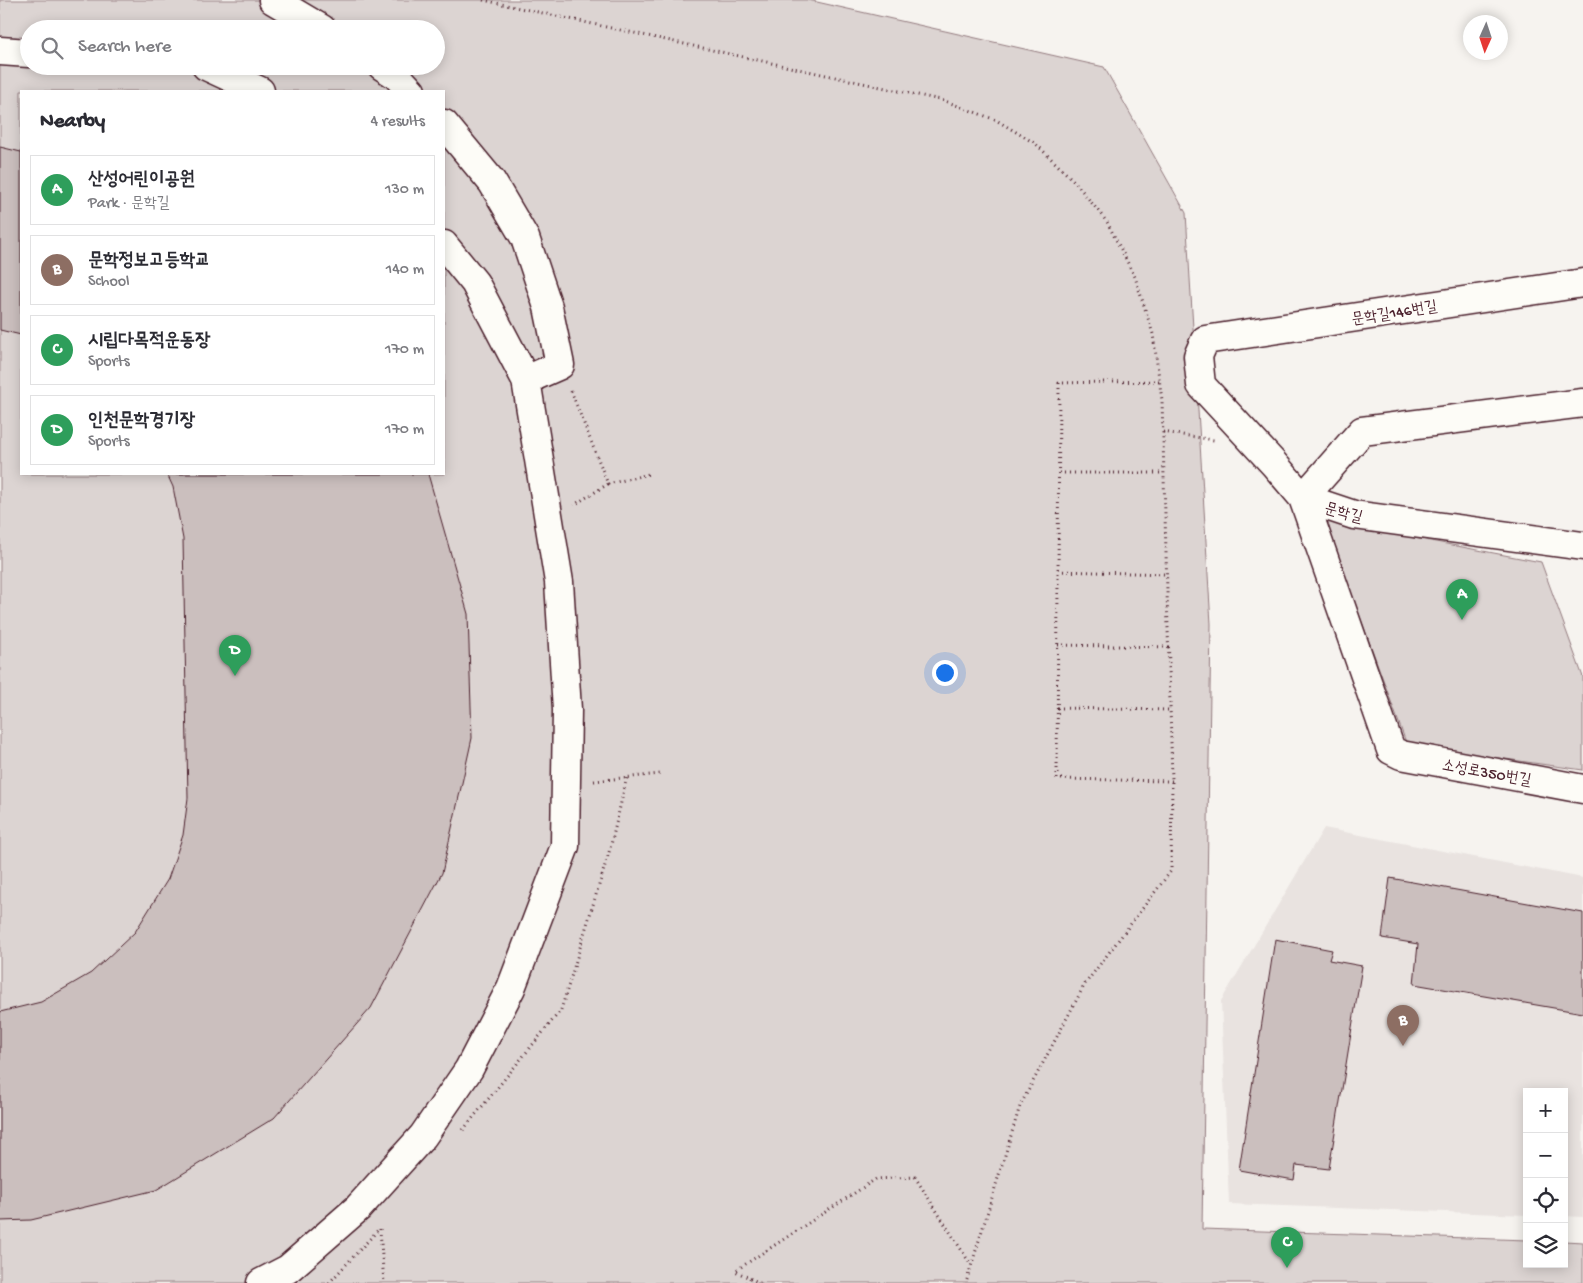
<!DOCTYPE html>
<html lang="en">
<head>
<meta charset="utf-8">
<style>
	:root { --surface:#fff; --page:#f7f7f7; --text:#2b2b33; --muted:#7c7c81; --line:#e1e1e2; --accent:#7c3aed }
	body { margin:0; font-family:"Gochi Hand","Poor Story",sans-serif; background:var(--page); color:var(--text) }
	.controls { position:absolute; right:15px; bottom:15px; display:grid; overflow:hidden; border-radius:0px; box-shadow:0 2px 12px #0003 }
	.controls button { width:45px; height:45px; display:grid; place-items:center; padding:0; border:0; border-bottom:1px solid var(--line); background:var(--surface); color:var(--text); font:25px sans-serif }
	.compass { position:absolute; left:1463px; top:15px; width:45px; height:45px; border-radius:50%; background:var(--surface); box-shadow:0 2px 12px #0003; rotate:183deg }
	.you { position:absolute; left:944px; top:672px; width:18px; height:18px; margin:-12px; border:4px solid #fff; border-radius:50%; background:#1a73e8; box-shadow:0 0 0 8px #1a73e833 }
	.badge { display:grid; place-items:center; width:32px; height:32px; border-radius:50%; background:var(--accent); color:#fff; font-size:16px; font-weight:700 }
	.pin { position:absolute; translate:-50% -41px; filter:drop-shadow(0 1px 2px #0008) }
	.pin::after { content:''; position:absolute; top:26px; width:18px; height:15px; background:inherit; clip-path:polygon(0 0,100% 0,50% 100%) }
	.list { margin:0; padding:0; list-style:none }
	h2 { display:flex; justify-content:space-between; align-items:center; height:65px; margin:0; padding:0 20px; font-size:21px }
	h2 small { font-size:16px; font-weight:400; color:var(--muted) }
	.list li { display:grid; grid-template-columns:32px 1fr auto; gap:15px; align-items:center; box-sizing:border-box; height:70px; margin:0 10px 10px; padding:0 10px; border:1px solid var(--line); border-radius:0px }
	.list b { display:block; font-size:19px; white-space:nowrap }
	.list p { margin:0; font-size:16px; white-space:nowrap; color:var(--muted) }
	.list em { font-size:16px; font-style:normal; color:var(--muted) }
	.icon { flex:none; width:28px; height:28px; fill:none; stroke:currentColor; stroke-width:2; stroke-linecap:round; stroke-linejoin:round }
	.map { position:relative; flex:none; width:1583px; height:1283px; overflow:hidden }
	.search { position:absolute; background:var(--surface); box-shadow:0 2px 12px #0003; left:20px; top:20px; width:425px; height:55px; display:flex; align-items:center; gap:12px; box-sizing:border-box; padding:0 18px; border-radius:28px; color:var(--muted); font-size:19px }
	.panel { position:absolute; background:var(--surface); box-shadow:0 2px 12px #0003; left:20px; top:90px; width:425px; height:385px; border-radius:0px }
	.map>svg:first-child { display:block }
	.built { fill:#e9e3e0 }
	.green { fill:#dcd4d2; stroke:#937a7e; fill-rule:evenodd }
	.building { fill:#cbbfbe; stroke:#4a1f2b }
	.lines { fill:none; stroke-linecap:round; stroke-linejoin:round }
	.minor-casing { stroke:#4a1f2b; stroke-width:31 }
	.path { stroke:#4a1f2b; stroke-width:3; stroke-dasharray:1 4; stroke-linecap:butt }
	.minor { stroke:#fdfcf7; stroke-width:28 }
	.labels { text-anchor:middle; stroke-width:5; stroke-linejoin:round; paint-order:stroke }
	.street-label { font-size:16px; fill:#4a1f2b; stroke:#fdfcf7 }
</style>
</head>
<body>
<div class="map">
<svg width="1583" height="1283" viewBox="0 0 1583 1283">
	<rect width="100%" height="100%" fill="#f6f3ef"/>
	<filter id="ink" filterUnits="userSpaceOnUse"><feTurbulence type="fractalNoise" baseFrequency=".02" numOctaves="2"/><feDisplacementMap in="SourceGraphic" scale="10" xChannelSelector="R" yChannelSelector="G"/><feConvolveMatrix kernelMatrix="1 2 1 2 8 2 1 2 1" color-interpolation-filters="sRGB"/></filter>
	<g filter="url(#ink)">
		<path class="built" d="M 1324,828 L 1583,878 L 1583,1217 L 1564,1216 L 1564,1092 L 1527,1092 L 1527,1215 L 1229,1204 L 1221,1001 Z"/>
		<path class="green" d="M 0,0 L 808,0 L 1104,67 L 1186,213 L 1211,624 L 1202,1229 L 1527,1240 L 1527,1264 L 1564,1264 L 1564,1241 L 1583,1242 L 1583,1283 L 0,1283 ZM 29,29 L 436,29 L 436,66 L 29,66 ZM 21,91 L 444,91 L 444,474 L 21,474 Z
			M 1325,521 L 1541,562 L 1583,677 L 1583,770 L 1407,745 Z"/>
		<path class="building" d="M 0,147 L 21,152 L 21,335 L 0,330 Z
			M 167,474 L 428,474 L 468,614 L 472,738 L 442,873 L 371,1008 L 274,1118 L 156,1190 L 31,1220 L 0,1221 L 0,1012 L 41,1002 L 91,973 L 135,932 L 168,879 L 183,835 L 188,798 L 183,539 L 173,487 Z
			M 1390,878 L 1583,913 L 1583,1013 L 1414,984 L 1418,944 L 1382,938 Z
			M 1275,939 L 1332,950 L 1329,960 L 1362,966 L 1329,1169 L 1296,1165 L 1294,1180 L 1239,1170 Z"/>
		<g class="lines">
			<defs>
				<path id="minor" d="M 273,0 L 322,29
					M 0,51 L 29,53
					M 206,66 L 260,91
					M 382,66 L 396,75 L 411,91
					M 444,124 L 492,182 L 525,238 L 548,307 L 560,365 L 526,380
					M 1583,283 L 1205,340 L 1198,356 L 1201,385 L 1274,464 L 1303,498 L 1354,515 L 1583,546
					M 1303,498 L 1391,750 L 1401,755 L 1583,789
					M 1303,498 L 1362,431 L 1583,403
					M 261,1283 L 288,1269 L 358,1208 L 423,1136 L 469,1069 L 511,988 L 565,846 L 567,710 L 559,582 L 526,380 L 475,283 L 444,245"/>
			</defs>
			<use href="#minor" class="minor-casing"/>
			<path class="path" d="M 483,0 L 945,101 L 996,120 L 1036,144 L 1075,182 L 1107,222 L 1135,277 L 1153,334 L 1162,400 L 1172,781 L 1171,871 L 1085,984 L 1020,1106 L 966,1283
				M 1159,381 L 1059,383 L 1057,779 L 1172,781
				M 571,391 L 608,484 L 574,505
				M 1163,432 L 1214,440
				M 1059,473 L 1164,473
				M 608,484 L 649,474
				M 1058,571 L 1167,574
				M 1058,645 L 1169,647
				M 1057,708 L 1170,710
				M 594,781 L 660,774
				M 463,1130 L 561,1010 L 610,849 L 627,777
				M 380,1229 L 384,1283
				M 329,1283 L 378,1230
				M 746,1283 L 751,1278
				M 760,1283 L 735,1271 L 876,1179 L 915,1177 L 971,1265"/>
			<use href="#minor" class="minor"/>
		</g>
	</g>
	<g class="labels">
		<g class="street-label">
			<text transform="translate(1394 311) rotate(-9)" y="6">문학길146번길</text>
			<text transform="translate(1344 511) rotate(15)" y="6">문학길</text>
			<text transform="translate(1487 771) rotate(10)" y="6">소성로350번길</text>
		</g>
	</g>
</svg>
<div class="controls">
<button>+</button>
<button>−</button>
<button><svg class="icon" aria-label="locate" viewBox="0 0 24 24"><circle cx="12" cy="12" r="6"/><path d="M12 2v4M12 18v4M2 12h4M18 12h4"/></svg></button>
<button><svg class="icon" aria-label="layers" viewBox="0 0 24 24"><path d="M12 4l9 5-9 5-9-5zM3 14l9 5 9-5"/></svg></button>
</div>
<svg class="compass" viewBox="-18 -18 36 36"><path d="M0-13l5 13h-10z" fill="#e53935"/><path d="M0 13l5-13h-10z" fill="#7c7c81"/></svg>
<div class="you"></div>
<div class="pin badge" style="left:1462px;top:620px;background:#2e9e5b">A</div>
<div class="pin badge" style="left:1403px;top:1046px;background:#8d6e63">B</div>
<div class="pin badge" style="left:1287px;top:1268px;background:#2e9e5b">C</div>
<div class="pin badge" style="left:235px;top:676px;background:#2e9e5b">D</div>
<div class="search"><svg class="icon" aria-label="search" viewBox="0 0 24 24"><circle cx="10" cy="10" r="6"/><path d="M15 15l6 6"/></svg>Search here</div>
<section class="panel">
<h2>Nearby<small>4 results</small></h2>
<ul class="list">
<li><span class="badge" style="background:#2e9e5b">A</span><div><b>산성어린이공원</b><p>Park · 문학길</p></div><em>130 m</em></li>
<li><span class="badge" style="background:#8d6e63">B</span><div><b>문학정보고등학교</b><p>School</p></div><em>140 m</em></li>
<li><span class="badge" style="background:#2e9e5b">C</span><div><b>시립다목적운동장</b><p>Sports</p></div><em>170 m</em></li>
<li><span class="badge" style="background:#2e9e5b">D</span><div><b>인천문학경기장</b><p>Sports</p></div><em>170 m</em></li>
</ul>
</section>
</div>
</body>
</html>
